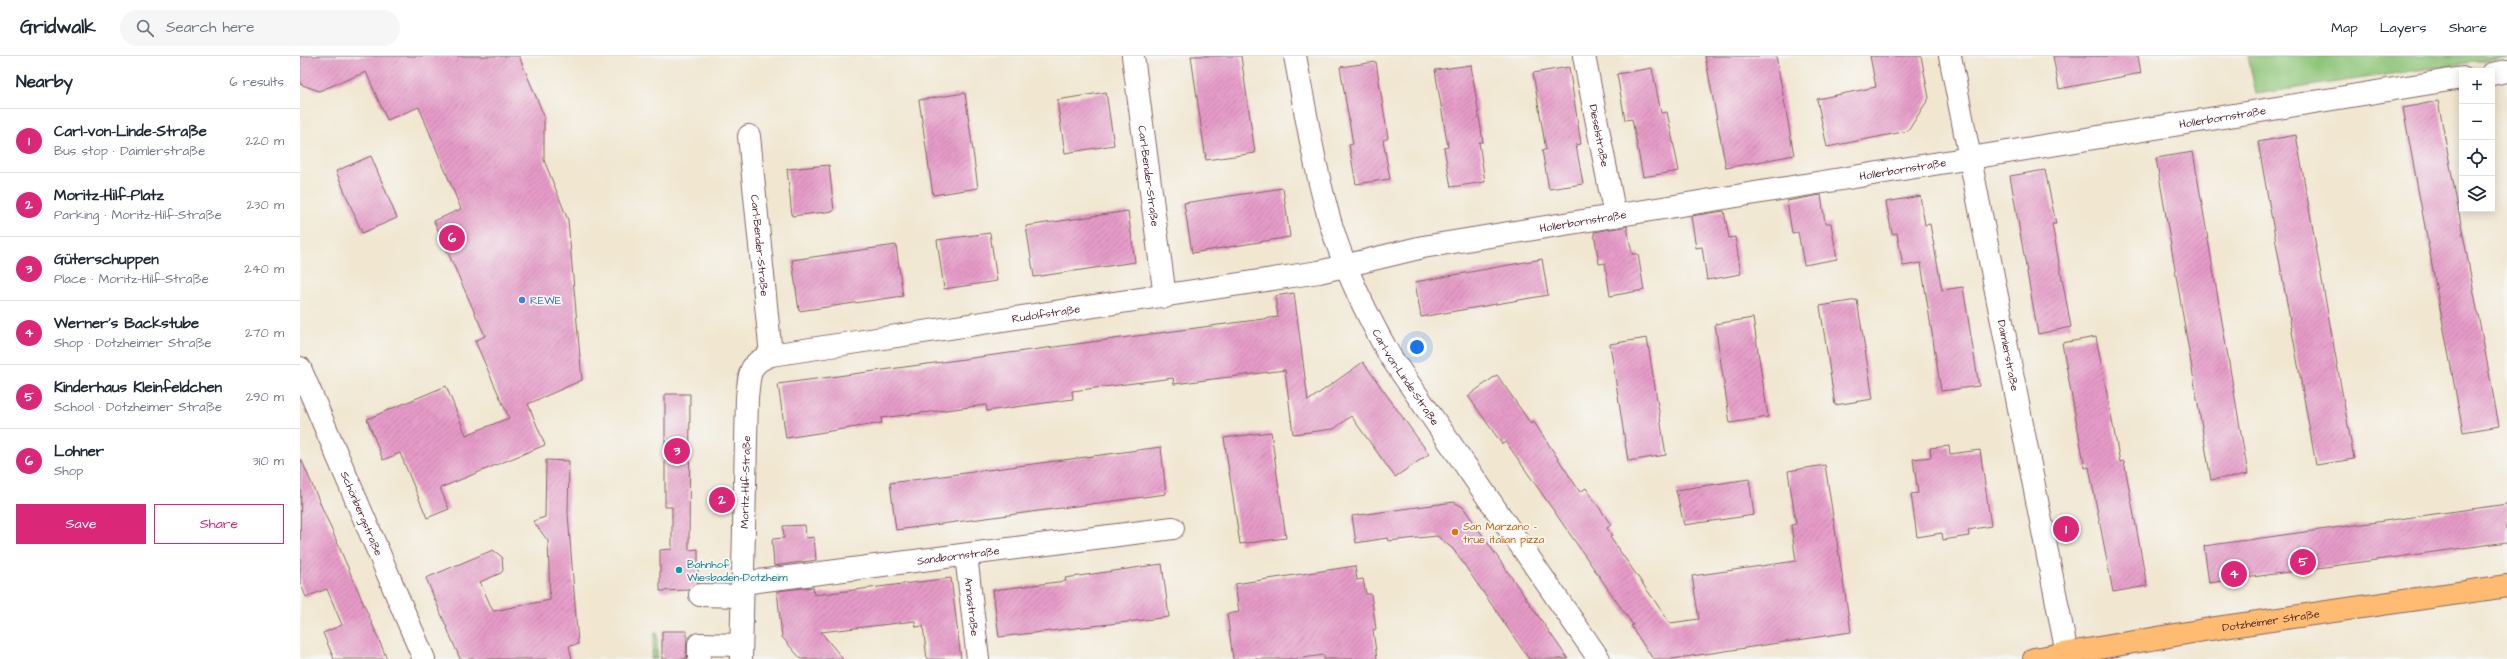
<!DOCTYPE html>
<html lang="en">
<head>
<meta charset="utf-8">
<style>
	:root { --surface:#fff; --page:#f6f6f7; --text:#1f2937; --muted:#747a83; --line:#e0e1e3; --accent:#db2777 }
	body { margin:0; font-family:"Architects Daughter",sans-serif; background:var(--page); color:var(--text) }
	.controls { position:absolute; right:12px; top:12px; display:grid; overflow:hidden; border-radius:0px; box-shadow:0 2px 10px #0003 }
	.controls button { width:36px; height:36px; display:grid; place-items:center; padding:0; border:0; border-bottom:1px solid var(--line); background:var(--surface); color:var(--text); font:20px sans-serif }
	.you { position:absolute; left:1117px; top:291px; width:14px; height:14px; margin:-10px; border:3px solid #fff; border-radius:50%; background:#1a73e8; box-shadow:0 0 0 6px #1a73e833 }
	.badge { display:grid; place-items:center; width:26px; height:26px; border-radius:50%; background:var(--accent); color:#fff; font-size:13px; font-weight:700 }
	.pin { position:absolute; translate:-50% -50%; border:2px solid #fff; box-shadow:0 1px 4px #0006 }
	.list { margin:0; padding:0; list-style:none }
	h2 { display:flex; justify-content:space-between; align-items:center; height:52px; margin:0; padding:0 16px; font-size:17px }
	h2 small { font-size:13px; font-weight:400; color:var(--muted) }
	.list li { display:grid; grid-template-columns:26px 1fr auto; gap:12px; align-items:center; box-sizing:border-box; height:64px; padding:0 16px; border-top:1px solid var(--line) }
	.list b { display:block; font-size:15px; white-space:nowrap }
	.list p { margin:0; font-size:13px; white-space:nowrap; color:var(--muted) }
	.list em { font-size:13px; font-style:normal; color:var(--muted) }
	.actions { display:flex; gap:8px; padding:12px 16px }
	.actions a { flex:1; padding:9px 0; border:1px solid var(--accent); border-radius:0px; text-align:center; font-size:14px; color:var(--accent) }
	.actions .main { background:var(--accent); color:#fff }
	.icon { flex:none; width:22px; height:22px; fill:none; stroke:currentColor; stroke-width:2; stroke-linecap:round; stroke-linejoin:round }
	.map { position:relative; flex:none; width:2207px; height:603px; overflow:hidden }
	header { display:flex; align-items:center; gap:24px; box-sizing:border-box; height:56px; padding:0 20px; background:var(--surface); border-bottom:1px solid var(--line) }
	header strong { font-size:19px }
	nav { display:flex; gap:22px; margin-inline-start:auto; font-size:14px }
	.search { width:280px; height:36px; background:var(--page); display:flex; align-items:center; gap:10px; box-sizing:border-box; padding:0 14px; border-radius:22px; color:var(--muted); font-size:15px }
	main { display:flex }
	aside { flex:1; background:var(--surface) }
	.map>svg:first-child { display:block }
	.grass { fill:url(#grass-tufts); stroke:#6c7252 }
	.garden { fill:#8ec578; stroke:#6c7252 }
	.building { fill:url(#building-hatch) }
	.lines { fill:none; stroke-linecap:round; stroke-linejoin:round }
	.minor-casing { stroke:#846565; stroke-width:24 }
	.major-casing { stroke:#846565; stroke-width:24 }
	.minor { stroke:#fff; stroke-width:22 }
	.major { stroke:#febb71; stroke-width:22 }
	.shop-dot { fill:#3f7fe0; stroke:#f6f6f2; stroke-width:1.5 }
	.food-dot { fill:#e8710a; stroke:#f6f6f2; stroke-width:1.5 }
	.culture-dot { fill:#0f9aa8; stroke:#f6f6f2; stroke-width:1.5 }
	.labels { text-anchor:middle; stroke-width:3.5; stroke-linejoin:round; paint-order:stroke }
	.street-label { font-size:11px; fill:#4a1f2b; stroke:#f6f6f2 }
	.shop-label { font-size:11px; fill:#366cbe; stroke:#f6f6f2; text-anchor:start }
	.food-label { font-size:11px; fill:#c56008; stroke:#f6f6f2; text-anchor:start }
	.culture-label { font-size:11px; fill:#0d838f; stroke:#f6f6f2; text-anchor:start }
</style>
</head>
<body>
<header>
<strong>Gridwalk</strong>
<div class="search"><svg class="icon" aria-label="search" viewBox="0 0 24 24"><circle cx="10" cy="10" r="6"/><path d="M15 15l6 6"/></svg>Search here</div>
<nav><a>Map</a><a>Layers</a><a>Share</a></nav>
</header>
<main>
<aside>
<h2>Nearby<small>6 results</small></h2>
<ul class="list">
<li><span class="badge">1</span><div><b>Carl-von-Linde-Straße</b><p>Bus stop · Daimlerstraße</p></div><em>220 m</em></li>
<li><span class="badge">2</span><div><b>Moritz-Hilf-Platz</b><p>Parking · Moritz-Hilf-Straße</p></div><em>230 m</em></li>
<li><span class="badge">3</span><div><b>Güterschuppen</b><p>Place · Moritz-Hilf-Straße</p></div><em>240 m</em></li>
<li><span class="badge">4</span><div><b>Werner's Backstube</b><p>Shop · Dotzheimer Straße</p></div><em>270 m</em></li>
<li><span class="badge">5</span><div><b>Kinderhaus Kleinfeldchen</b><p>School · Dotzheimer Straße</p></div><em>290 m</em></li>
<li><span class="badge">6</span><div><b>Lohner</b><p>Shop</p></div><em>310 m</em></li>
</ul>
<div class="actions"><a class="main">Save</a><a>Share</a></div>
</aside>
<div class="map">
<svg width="2207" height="603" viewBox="0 0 2207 603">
	<defs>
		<pattern id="grass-tufts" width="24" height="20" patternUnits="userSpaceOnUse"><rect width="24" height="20" fill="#8ec578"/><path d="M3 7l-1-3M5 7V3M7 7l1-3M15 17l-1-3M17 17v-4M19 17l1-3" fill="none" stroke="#769f63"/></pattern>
		<pattern id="building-hatch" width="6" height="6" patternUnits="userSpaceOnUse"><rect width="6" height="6" fill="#e69bc8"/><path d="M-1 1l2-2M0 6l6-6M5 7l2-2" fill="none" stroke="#bc7ea3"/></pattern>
	</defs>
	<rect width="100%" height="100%" fill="#f6f6f2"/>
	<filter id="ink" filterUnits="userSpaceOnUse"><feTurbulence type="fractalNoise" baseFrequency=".025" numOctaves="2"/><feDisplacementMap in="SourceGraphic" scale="8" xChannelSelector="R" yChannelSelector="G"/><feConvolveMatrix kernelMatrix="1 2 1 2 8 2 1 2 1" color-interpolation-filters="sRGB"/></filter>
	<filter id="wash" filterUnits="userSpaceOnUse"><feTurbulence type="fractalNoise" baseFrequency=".012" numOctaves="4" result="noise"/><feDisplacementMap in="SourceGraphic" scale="16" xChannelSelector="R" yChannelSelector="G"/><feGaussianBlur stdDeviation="0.9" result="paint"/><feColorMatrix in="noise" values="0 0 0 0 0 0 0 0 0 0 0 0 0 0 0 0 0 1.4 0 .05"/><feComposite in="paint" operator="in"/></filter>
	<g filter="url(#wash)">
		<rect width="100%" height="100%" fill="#f1e7d1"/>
		<path class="grass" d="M 355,577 L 357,577 L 357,603 L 351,603 Z"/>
		<path class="garden" d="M 1948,0 L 2207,0 L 2207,1 L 1956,38 Z"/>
		<g id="blocks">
			<path class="building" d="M 0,0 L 219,0 L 244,60 L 244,104 L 268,164 L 282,324 L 228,348 L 245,389 L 140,432 L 149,453 L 127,462 L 100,397 L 83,404 L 67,363 L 146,330 L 166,379 L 209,362 L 175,285 L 185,280 L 134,165 L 161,153 L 119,51 L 87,64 L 66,16 L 19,35 L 0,28 Z
				M 891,0 L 941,0 L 955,97 L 906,104 Z
				M 1405,0 L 1476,0 L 1494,99 L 1426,112 Z
				M 1570,0 L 1621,0 L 1629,42 L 1608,75 L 1527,91 L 1517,43 L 1576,31 Z
				M 1753,0 L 1838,0 L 1841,17 L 1759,33 Z
				M 1076,6 L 1088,82 L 1083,84 L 1090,123 L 1056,128 L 1049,89 L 1053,88 L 1040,11 Z
				M 1171,9 L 1183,86 L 1179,86 L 1185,126 L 1151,131 L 1144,92 L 1148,91 L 1135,14 Z
				M 1269,11 L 1281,88 L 1276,89 L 1283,128 L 1249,133 L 1242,94 L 1246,94 L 1233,17 Z
				M 1352,12 L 1361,57 L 1367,56 L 1379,115 L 1343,121 L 1332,63 L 1325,64 L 1317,18 Z
				M 806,36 L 814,89 L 765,97 L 757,44 Z
				M 665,37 L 678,132 L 633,139 L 619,44 Z
				M 2138,45 L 2199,370 L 2163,376 L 2103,52 Z
				M 1996,79 L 2054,403 L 2016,409 L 1958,86 Z
				M 1893,96 L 1948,418 L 1911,424 L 1856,102 Z
				M 71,100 L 97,162 L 62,177 L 36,115 Z
				M 529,109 L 534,155 L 492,160 L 487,113 Z
				M 1745,114 L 1756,168 L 1752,168 L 1771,271 L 1738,278 L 1710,120 Z
				M 983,132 L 990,181 L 892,197 L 884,147 Z
				M 1521,139 L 1525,167 L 1531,167 L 1537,203 L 1504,209 L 1498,176 L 1492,177 L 1487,145 Z
				M 1620,140 L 1625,169 L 1630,168 L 1642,234 L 1663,231 L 1679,330 L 1641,335 L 1621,207 L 1603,210 L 1597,177 L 1592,178 L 1586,146 Z
				M 828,155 L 835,206 L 734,221 L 726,170 Z
				M 1424,155 L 1429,182 L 1435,181 L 1441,218 L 1407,224 L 1402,191 L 1396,192 L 1391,160 Z
				M 1327,170 L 1332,198 L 1338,198 L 1344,234 L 1310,240 L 1305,207 L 1299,208 L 1294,176 Z
				M 690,177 L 697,225 L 644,233 L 637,184 Z
				M 596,189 L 603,240 L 499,255 L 492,204 Z
				M 1242,203 L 1248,239 L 1121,261 L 1115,226 Z
				M 994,237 L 1008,345 L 1063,306 L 1129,398 L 1095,421 L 1051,360 L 1034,373 L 993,378 L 985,314 L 874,328 L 873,322 L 772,335 L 773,343 L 687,355 L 686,349 L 581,362 L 582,367 L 486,382 L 478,328 L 978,261 L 975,240 Z
				M 1557,244 L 1573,343 L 1535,349 L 1520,250 Z
				M 1453,262 L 1468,361 L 1430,367 L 1415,268 Z
				M 1796,281 L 1820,406 L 1824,405 L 1847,530 L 1813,536 L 1789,411 L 1785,412 L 1762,287 Z
				M 1347,282 L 1366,399 L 1328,405 L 1310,288 Z
				M 1197,319 L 1231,368 L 1234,366 L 1280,436 L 1286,432 L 1311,469 L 1307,472 L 1312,480 L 1310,481 L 1370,567 L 1399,563 L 1392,520 L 1496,505 L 1491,469 L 1496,468 L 1488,415 L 1525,409 L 1551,576 L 1372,603 L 1353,603 L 1331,570 L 1333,569 L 1206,386 L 1202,388 L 1168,340 Z
				M 365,338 L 390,338 L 389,494 L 398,493 L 398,527 L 389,534 L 360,535 L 360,494 L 372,493 L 372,451 L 365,451 Z
				M 971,376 L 986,482 L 940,488 L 924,382 Z
				M 1649,390 L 1650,398 L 1680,394 L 1691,470 L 1668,474 L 1669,480 L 1643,484 L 1642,477 L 1617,481 L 1611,438 L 1618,437 L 1613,403 L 1631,401 L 1630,392 Z
				M 861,391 L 866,438 L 596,474 L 590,427 Z
				M 1,403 L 62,544 L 87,603 L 34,603 L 23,577 L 42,569 L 27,533 L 6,541 L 0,526 Z
				M 246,404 L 269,405 L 268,458 L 278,588 L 269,590 L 272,603 L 160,603 L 126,522 L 193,494 L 202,501 L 203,514 L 201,517 L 180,526 L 193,555 L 250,544 L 248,485 L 233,465 L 245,461 Z
				M 1449,423 L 1454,459 L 1384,469 L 1376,434 Z
				M 1154,446 L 1163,451 L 1268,603 L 1229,603 L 1161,504 L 1153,493 L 1137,480 L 1088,485 L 1087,482 L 1056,487 L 1052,460 Z
				M 2207,448 L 2207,486 L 1909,527 L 1904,490 Z
				M 505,469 L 506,482 L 514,481 L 516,504 L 474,510 L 472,483 L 484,482 L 483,470 Z
				M 862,508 L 869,561 L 699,581 L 693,534 L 766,525 L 765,522 Z
				M 1055,510 L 1057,524 L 1063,523 L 1066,538 L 1071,538 L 1076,573 L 1073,574 L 1077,603 L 1024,603 L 1024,599 L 995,603 L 933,603 L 927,558 L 939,556 L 935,528 Z
				M 651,522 L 661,603 L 627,603 L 623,570 L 616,571 L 615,565 L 521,576 L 543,603 L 501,603 L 482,581 L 477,535 L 513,531 L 514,539 Z
				M 362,575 L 387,575 L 386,603 L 362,603 Z"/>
		</g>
	</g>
	<g filter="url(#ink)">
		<use href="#blocks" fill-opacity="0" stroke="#846565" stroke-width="1"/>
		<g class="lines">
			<defs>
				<g id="minor">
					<path id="s1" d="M 833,0 L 865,241"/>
					<path id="s2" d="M 995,0 C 1006,58 1015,116 1032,172 C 1046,217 1067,259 1090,300 L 1299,603"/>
					<path id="s3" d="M 1284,0 L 1315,160"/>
					<path id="s4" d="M 1650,0 L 1767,598"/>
					<path d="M 2192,18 L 2207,15"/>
					<path id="s5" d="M 449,80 L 471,299"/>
					<path id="s6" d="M 0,312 L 124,603"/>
					<path id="s7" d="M 666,499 L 678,603"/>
					<path id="s8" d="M 442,527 L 873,472"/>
					<path d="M 400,539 L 442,540"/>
					<path d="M 399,603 L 399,588 L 441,589"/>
					<path id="s9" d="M 441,603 L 447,341 C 450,318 447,308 471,299 L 1019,216 L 1123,191 L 2162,22"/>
				</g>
				<g id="major">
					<path id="s10" d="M 1734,603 L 1910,573 L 2207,530"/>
				</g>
			</defs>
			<use href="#minor" class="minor-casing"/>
			<use href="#major" class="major-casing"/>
			<use href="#minor" class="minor"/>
			<use href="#major" class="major"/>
		</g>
	</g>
	<circle class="shop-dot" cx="222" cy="244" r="4"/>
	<circle class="food-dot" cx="1155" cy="476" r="4"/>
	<circle class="culture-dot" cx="379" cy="514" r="4"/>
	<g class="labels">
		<g class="street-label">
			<text dy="4" stroke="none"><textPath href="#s9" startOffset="1786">Hollerbornstraße</textPath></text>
			<text dy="4" stroke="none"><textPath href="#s3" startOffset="81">Dieselstraße</textPath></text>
			<text dy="4" stroke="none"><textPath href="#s9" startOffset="1462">Hollerbornstraße</textPath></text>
			<text dy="4" stroke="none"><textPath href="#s1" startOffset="121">Carl-Bender-Straße</textPath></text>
			<text dy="4" stroke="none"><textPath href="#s9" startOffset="1138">Hollerbornstraße</textPath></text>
			<text dy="4" stroke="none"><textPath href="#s5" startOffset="110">Carl-Bender-Straße</textPath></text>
			<text dy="4" stroke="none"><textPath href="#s9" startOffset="593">Rudolfstraße</textPath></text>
			<text dy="4" stroke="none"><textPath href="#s4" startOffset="305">Daimlerstraße</textPath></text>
			<text dy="4" stroke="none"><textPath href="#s2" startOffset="343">Carl-von-Linde-Straße</textPath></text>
			<text dy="4" stroke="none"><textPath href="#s9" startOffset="177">Moritz-Hilf-Straße</textPath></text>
			<text dy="4" stroke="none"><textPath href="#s6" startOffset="158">Schönbergstraße</textPath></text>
			<text dy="4" stroke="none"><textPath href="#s8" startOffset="218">Sandbornstraße</textPath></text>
			<text dy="4" stroke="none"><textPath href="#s7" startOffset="52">Annastraße</textPath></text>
			<text dy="4" stroke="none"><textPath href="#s10" startOffset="240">Dotzheimer Straße</textPath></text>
		</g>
		<g class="shop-label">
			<text x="230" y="248">REWE</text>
		</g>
		<g class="food-label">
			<text x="1163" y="474">San Marzano -<tspan x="1163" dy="13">true italian pizza</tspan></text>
		</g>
		<g class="culture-label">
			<text x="387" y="512">Bahnhof<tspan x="387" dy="13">Wiesbaden-Dotzheim</tspan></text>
		</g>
	</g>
</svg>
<div class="controls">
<button>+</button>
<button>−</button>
<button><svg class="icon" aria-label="locate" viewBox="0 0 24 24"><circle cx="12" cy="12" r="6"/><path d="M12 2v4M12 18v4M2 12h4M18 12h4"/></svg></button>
<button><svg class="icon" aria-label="layers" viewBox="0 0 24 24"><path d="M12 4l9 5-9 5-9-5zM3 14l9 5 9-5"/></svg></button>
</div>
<div class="you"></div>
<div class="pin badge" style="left:1766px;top:473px">1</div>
<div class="pin badge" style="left:422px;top:444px">2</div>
<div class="pin badge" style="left:377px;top:395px">3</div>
<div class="pin badge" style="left:1934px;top:518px">4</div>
<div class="pin badge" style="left:2003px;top:506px">5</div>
<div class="pin badge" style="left:152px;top:182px">6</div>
</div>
</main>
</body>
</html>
